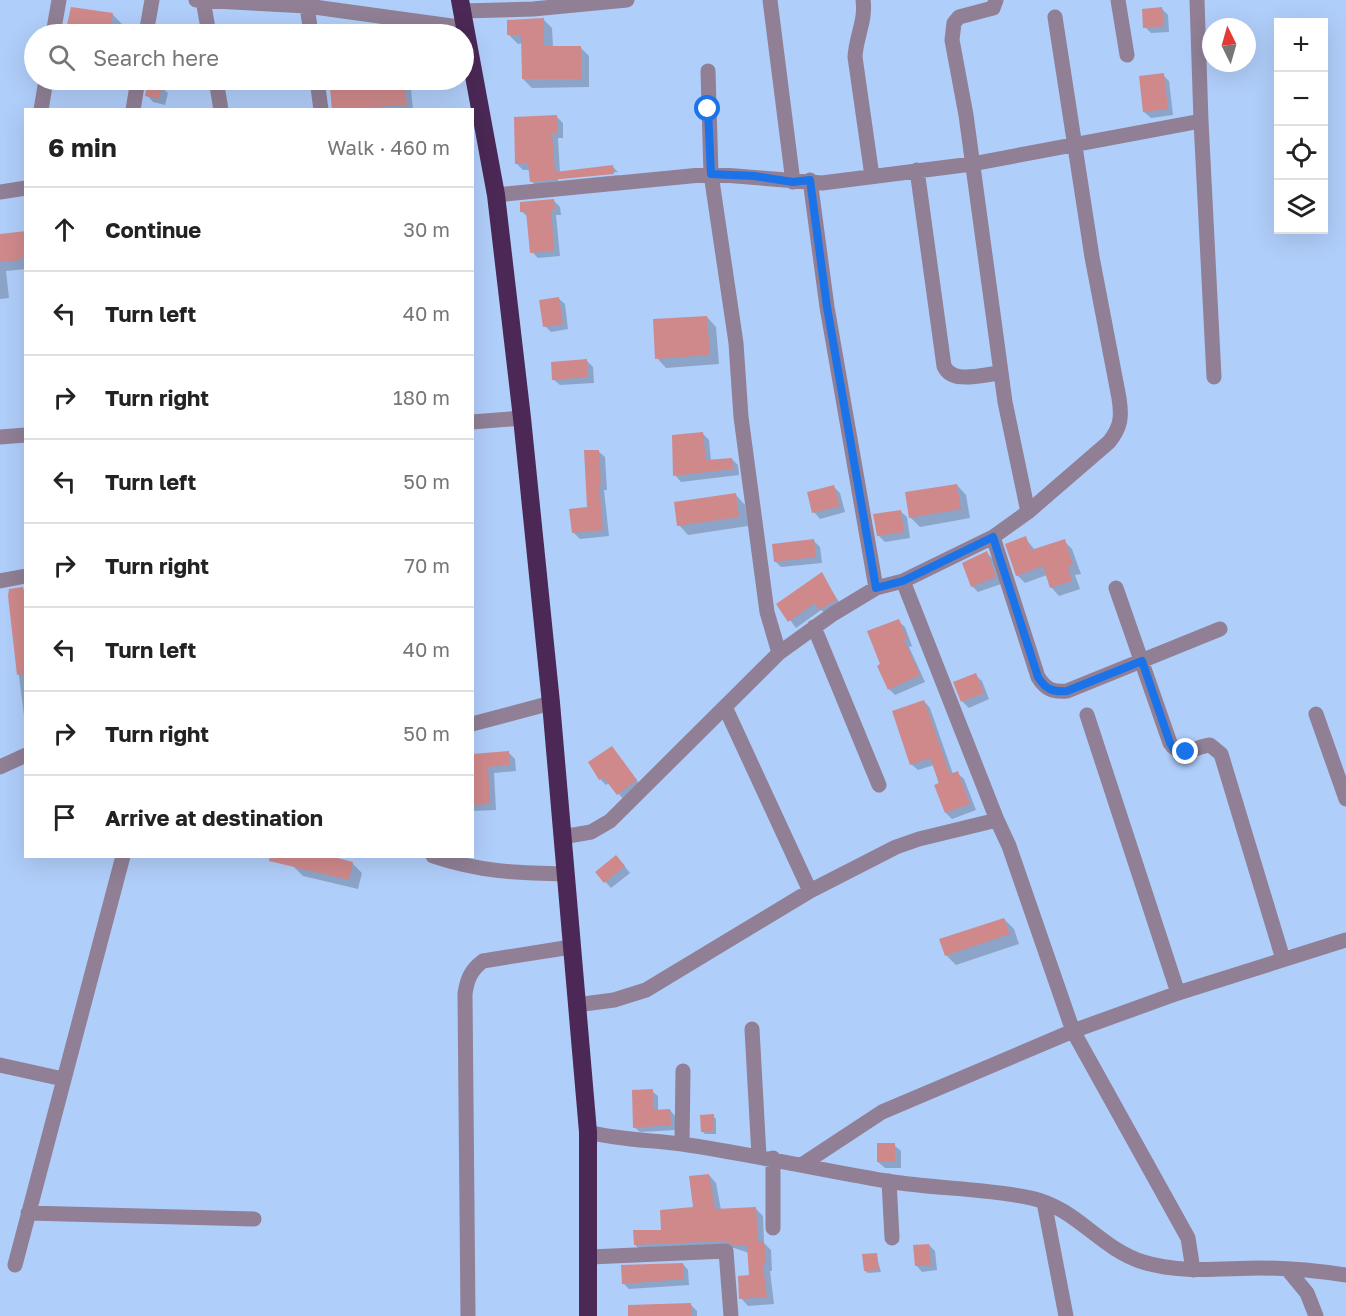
<!DOCTYPE html>
<html lang="en">
<head>
<meta charset="utf-8">
<style>
	:root { --surface:#fff; --page:#f6f6f6; --text:#222; --muted:#767676; --line:#e0e0e0 }
	body { margin:0; font-family:"Golos Text",sans-serif; background:var(--page); color:var(--text) }
	.controls { position:absolute; right:18px; top:18px; display:grid; overflow:hidden; border-radius:0px; box-shadow:0 6px 24px #0002 }
	.controls button { width:54px; height:54px; display:grid; place-items:center; padding:0; border:0; border-bottom:2px solid var(--line); background:var(--surface); color:var(--text); font:30px sans-serif }
	.compass { position:absolute; left:1202px; top:18px; width:54px; height:54px; border-radius:50%; background:var(--surface); box-shadow:0 6px 24px #0002; rotate:355deg }
	.stop { position:absolute; width:18px; height:18px; margin:-14px; border:4px solid #1a73e8; border-radius:50%; background:#fff }
	.stop.end { background:#1a73e8; border-color:#fff; box-shadow:0 2px 6px #0008 }
	.list { margin:0; padding:0; list-style:none }
	h2 { display:flex; justify-content:space-between; align-items:center; height:78px; margin:0; padding:0 24px; font-size:26px }
	h2 small { font-size:20px; font-weight:400; color:var(--muted) }
	.list li { display:grid; grid-template-columns:39px 1fr auto; gap:18px; align-items:center; box-sizing:border-box; height:84px; padding:0 24px; border-top:2px solid var(--line) }
	.list b { display:block; font-size:22px; white-space:nowrap }
	.list em { font-size:20px; font-style:normal; color:var(--muted) }
	.icon { flex:none; width:33px; height:33px; fill:none; stroke:currentColor; stroke-width:2; stroke-linecap:round; stroke-linejoin:round }
	.map { position:relative; flex:none; width:1346px; height:1316px; overflow:hidden }
	.search { position:absolute; background:var(--surface); box-shadow:0 6px 24px #0002; left:24px; top:24px; width:450px; height:66px; display:flex; align-items:center; gap:15px; box-sizing:border-box; padding:0 21px; border-radius:33px; color:var(--muted); font-size:22px }
	.panel { position:absolute; background:var(--surface); box-shadow:0 6px 24px #0002; left:24px; top:108px; width:450px; height:750px; border-radius:0px }
	.map>svg:first-child { display:block }
	.shadow { fill:#0003 }
	.building { fill:#cf898b }
	.lines { fill:none; stroke-linecap:round; stroke-linejoin:round }
	.minor { stroke:#907f95; stroke-width:15 }
	.highway { stroke:#4b2855; stroke-width:18 }
	.route { stroke:#1a73e8; stroke-width:8 }
</style>
</head>
<body>
<div class="map">
<svg width="1346" height="1316" viewBox="0 0 1346 1316">
	<rect width="100%" height="100%" fill="#b0cefa"/>
	<path class="shadow" d="M 72,9 L 112,14 L 122,24 L 120,34 L 67,34 Z
		M 1162,9 L 1168,15 L 1169,32 L 1151,33 L 1145,27 Z
		M 543,19 L 552,28 L 553,47 L 580,47 L 589,56 L 589,87 L 532,88 L 523,79 L 523,43 L 518,44 L 509,35 Z
		M 1163,75 L 1169,81 L 1173,115 L 1151,118 L 1144,112 Z
		M 403,82 L 411,89 L 413,110 L 334,110 Z
		M 161,87 L 168,93 L 165,105 L 153,102 L 147,95 Z
		M 557,117 L 563,123 L 563,138 L 558,138 L 560,173 L 612,166 L 618,172 L 558,178 L 558,181 L 619,175 L 619,180 L 538,187 L 531,181 L 530,170 L 523,170 L 517,164 Z
		M 554,201 L 560,207 L 561,215 L 556,215 L 560,256 L 538,258 L 532,252 L 529,218 L 522,212 Z
		M 26,232 L 26,269 L 6,271 L 9,298 L 0,299 L 0,235 Z
		M 558,298 L 565,304 L 568,329 L 551,332 L 545,326 Z
		M 707,317 L 716,327 L 719,364 L 666,368 L 657,358 Z
		M 587,361 L 593,367 L 594,383 L 560,385 L 553,379 Z
		M 703,434 L 709,440 L 711,461 L 732,459 L 738,465 L 739,475 L 681,482 L 675,475 Z
		M 598,451 L 605,457 L 607,490 L 604,490 L 609,536 L 580,539 L 573,532 L 589,508 Z
		M 957,485 L 966,495 L 970,518 L 920,527 L 910,517 Z
		M 834,487 L 840,493 L 845,512 L 820,519 L 814,512 Z
		M 736,495 L 745,505 L 748,526 L 688,535 L 679,525 Z
		M 900,511 L 907,517 L 910,538 L 885,542 L 878,535 Z
		M 1025,538 L 1035,550 L 1064,541 L 1072,549 L 1081,574 L 1075,575 L 1080,589 L 1059,596 L 1051,587 L 1047,575 L 1025,583 L 1017,575 Z
		M 814,541 L 820,547 L 822,563 L 781,567 L 775,561 Z
		M 987,553 L 993,559 L 1001,584 L 978,592 L 972,586 Z
		M 821,573 L 842,607 L 827,615 L 821,610 L 796,628 L 778,604 Z
		M 22,588 L 26,591 L 26,732 L 9,596 Z
		M 898,621 L 905,627 L 912,646 L 909,647 L 925,682 L 895,695 L 889,689 L 882,665 Z
		M 975,675 L 982,681 L 989,699 L 969,708 L 963,702 L 955,683 Z
		M 924,701 L 930,708 L 953,774 L 957,773 L 964,779 L 976,810 L 952,819 L 946,813 L 934,765 L 918,770 L 911,764 Z
		M 612,748 L 642,787 L 624,800 L 609,783 L 606,785 L 600,779 Z
		M 509,753 L 515,759 L 516,771 L 494,773 L 496,810 L 472,811 L 474,755 Z
		M 352,863 L 362,873 L 358,889 L 303,876 L 293,866 Z
		M 622,863 L 630,873 L 611,888 L 597,873 Z
		M 1004,919 L 1014,929 L 1019,944 L 956,965 L 946,955 Z
		M 652,1091 L 658,1096 L 658,1111 L 670,1110 L 675,1116 L 676,1130 L 640,1132 L 634,1127 Z
		M 713,1116 L 716,1119 L 716,1134 L 705,1134 L 702,1131 Z
		M 894,1145 L 901,1151 L 901,1168 L 885,1168 L 878,1162 Z
		M 709,1175 L 716,1183 L 721,1210 L 755,1208 L 763,1216 L 764,1243 L 771,1250 L 772,1271 L 770,1271 L 774,1304 L 748,1306 L 741,1298 L 751,1277 L 749,1253 L 734,1248 L 643,1252 L 635,1245 L 663,1231 L 695,1208 Z
		M 929,1245 L 935,1251 L 937,1270 L 922,1272 L 916,1265 Z
		M 876,1254 L 881,1272 L 868,1273 L 865,1271 Z
		M 683,1264 L 688,1270 L 689,1285 L 629,1289 L 623,1283 Z
		M 691,1305 L 697,1311 L 697,1316 L 642,1316 Z"/>
	<path class="building" d="M 71,7 L 113,13 L 110,34 L 65,34 Z
		M 1162,7 L 1164,26 L 1143,28 L 1142,9 Z
		M 544,18 L 544,46 L 581,46 L 581,79 L 522,79 L 521,35 L 507,35 L 507,20 Z
		M 1164,73 L 1168,109 L 1143,112 L 1139,76 Z
		M 404,80 L 407,105 L 332,110 L 330,88 Z
		M 148,82 L 162,86 L 159,99 L 145,96 Z
		M 557,115 L 558,133 L 552,133 L 555,172 L 613,165 L 614,174 L 530,182 L 528,164 L 515,164 L 514,117 Z
		M 554,199 L 555,209 L 551,209 L 554,251 L 530,253 L 526,212 L 520,212 L 520,202 Z
		M 26,231 L 22,260 L 0,262 L 0,234 Z
		M 559,297 L 563,324 L 543,327 L 539,300 Z
		M 707,316 L 710,355 L 655,359 L 653,319 Z
		M 587,359 L 588,377 L 552,380 L 551,362 Z
		M 703,432 L 706,460 L 732,458 L 733,469 L 673,476 L 672,435 Z
		M 584,450 L 599,450 L 601,484 L 599,484 L 603,530 L 572,533 L 569,509 L 587,507 Z
		M 957,484 L 961,509 L 909,518 L 905,492 Z
		M 834,485 L 840,506 L 812,513 L 807,492 Z
		M 736,493 L 739,517 L 677,526 L 674,502 Z
		M 901,510 L 904,532 L 877,536 L 873,514 Z
		M 1026,536 L 1031,550 L 1065,539 L 1073,565 L 1068,567 L 1072,581 L 1050,588 L 1043,566 L 1016,576 L 1005,544 Z
		M 814,539 L 816,557 L 774,562 L 772,544 Z
		M 987,551 L 996,577 L 971,587 L 962,563 Z
		M 822,572 L 837,600 L 819,610 L 815,603 L 788,622 L 776,604 Z
		M 23,587 L 26,674 L 17,675 L 8,596 L 9,589 Z
		M 899,619 L 907,639 L 904,640 L 920,675 L 888,690 L 877,666 L 880,664 L 867,631 Z
		M 976,673 L 984,693 L 961,702 L 953,682 Z
		M 924,700 L 950,774 L 958,771 L 970,804 L 945,813 L 934,785 L 939,783 L 930,758 L 910,765 L 892,711 Z
		M 612,746 L 637,780 L 617,795 L 603,777 L 599,780 L 588,762 Z
		M 509,751 L 510,765 L 488,767 L 490,804 L 472,805 L 472,754 Z
		M 616,855 L 625,866 L 604,883 L 595,872 Z
		M 270,856 L 330,856 L 353,862 L 349,880 L 269,861 Z
		M 1004,918 L 1010,934 L 945,956 L 939,939 Z
		M 653,1089 L 653,1110 L 670,1109 L 671,1125 L 633,1128 L 632,1090 Z
		M 714,1114 L 714,1131 L 701,1132 L 700,1115 Z
		M 877,1143 L 895,1143 L 895,1162 L 877,1162 Z
		M 709,1174 L 715,1209 L 756,1207 L 758,1241 L 764,1241 L 766,1264 L 763,1264 L 767,1297 L 739,1299 L 738,1276 L 749,1275 L 747,1246 L 734,1246 L 726,1241 L 634,1245 L 633,1230 L 661,1230 L 660,1210 L 693,1207 L 689,1176 Z
		M 929,1244 L 931,1265 L 915,1266 L 913,1245 Z
		M 877,1253 L 879,1270 L 864,1271 L 862,1254 Z
		M 683,1263 L 684,1279 L 622,1284 L 621,1265 Z
		M 691,1303 L 692,1316 L 628,1316 L 628,1305 Z"/>
	<g class="lines">
		<path class="minor" d="M 196,0 L 307,6 L 466,28
			M 203,0 L 209,34
			M 770,0 L 793,182
			M 863,0 C 866,21 856,36 855,57 L 872,176
			M 996,0 L 993,8 L 959,17 L 954,23 L 952,40 L 966,115 L 1005,402 L 1028,512
			M 1118,0 L 1127,55
			M 307,6 L 311,34
			M 462,11 L 533,9 L 627,0
			M 53,34 L 59,0
			M 146,34 L 152,0
			M 708,71 L 711,174 L 736,343 L 741,417 L 767,612 L 779,653
			M 216,80 L 221,110
			M 317,80 L 321,110
			M 41,110 L 46,80
			M 133,110 L 138,80
			M 1201,121 L 1214,377
			M 917,170 L 944,366 C 952,385 984,374 1001,373
			M 810,180 L 827,307 L 876,588
			M 0,192 L 26,188
			M 496,195 L 711,174 L 822,183 L 972,164 L 1201,121 L 1197,0
			M 472,422 L 522,418
			M 0,437 L 26,435
			M 993,537 L 1038,677 C 1046,690 1053,692 1067,691 L 1220,629
			M 0,581 L 26,576
			M 903,581 L 997,820
			M 1116,588 L 1170,743 C 1181,759 1194,747 1210,745 L 1221,754 L 1283,959
			M 814,627 L 879,785
			M 725,707 L 810,891
			M 1316,714 L 1346,799
			M 1087,715 L 1178,993
			M 472,724 L 551,703
			M 0,767 L 26,755
			M 562,837 L 591,832 L 610,821 L 779,653 L 833,614 L 876,588 L 903,581 L 993,537 L 1028,512 L 1109,442 C 1121,427 1122,417 1119,398 L 1092,257 L 1055,17
			M 433,856 C 480,872 517,873 566,874
			M 576,1005 L 614,1000 L 646,990 L 810,891 L 896,847 L 919,839 L 997,820 L 1009,846 L 1073,1031 L 1188,1238 L 1193,1270
			M 752,1029 L 759,1156
			M 0,1065 L 63,1079
			M 588,1132 C 619,1140 651,1140 682,1144 C 751,1154 819,1170 887,1181 C 935,1189 984,1188 1031,1198 C 1077,1208 1099,1248 1143,1262 C 1181,1274 1222,1268 1260,1268 C 1289,1268 1318,1271 1346,1275
			M 682,1144 L 683,1071
			M 803,1164 L 882,1112 L 1073,1031 L 1178,993 L 1346,940
			M 889,1181 L 892,1238
			M 1044,1202 L 1066,1316
			M 28,1213 L 254,1219
			M 773,1228 L 773,1158
			M 590,1257 L 726,1251 L 731,1316
			M 15,1265 L 123,856
			M 1288,1270 L 1307,1293 L 1316,1316
			M 468,1316 L 465,994 C 467,979 471,970 483,961 L 571,947"/>
		<path class="highway" d="M 460,0 L 496,195 L 522,418 L 551,703 L 588,1132 L 588,1316"/>
	</g>
	<g class="lines">
		<path class="route" d="M 708,109 L 711,174 L 754,176 L 793,182 L 810,180 L 827,307 L 876,588 L 903,581 L 993,537 L 1038,677 C 1046,690 1053,692 1067,691 L 1142,661 L 1170,743 L 1174,749 L 1186,752"/>
	</g>
</svg>
<div class="controls">
<button>+</button>
<button>−</button>
<button><svg class="icon" aria-label="locate" viewBox="0 0 24 24"><circle cx="12" cy="12" r="6"/><path d="M12 2v4M12 18v4M2 12h4M18 12h4"/></svg></button>
<button><svg class="icon" aria-label="layers" viewBox="0 0 24 24"><path d="M12 4l9 5-9 5-9-5zM3 14l9 5 9-5"/></svg></button>
</div>
<svg class="compass" viewBox="-18 -18 36 36"><path d="M0-13l5 13h-10z" fill="#e53935"/><path d="M0 13l5-13h-10z" fill="#767676"/></svg>
<div class="stop" style="left:708px;top:109px"></div>
<div class="stop end" style="left:1186px;top:752px"></div>
<div class="search"><svg class="icon" aria-label="search" viewBox="0 0 24 24"><circle cx="10" cy="10" r="6"/><path d="M15 15l6 6"/></svg>Search here</div>
<section class="panel">
<h2>6 min<small>Walk · 460 m</small></h2>
<ul class="list">
<li><svg class="icon" aria-label="ahead" viewBox="0 0 24 24"><path d="M12 20V5M6 11l6-6 6 6"/></svg><div><b>Continue</b></div><em>30 m</em></li>
<li><svg class="icon" aria-label="left" viewBox="0 0 24 24"><path d="M17 20v-9H6M10 6l-5 5 5 5"/></svg><div><b>Turn left</b></div><em>40 m</em></li>
<li><svg class="icon" aria-label="right" viewBox="0 0 24 24"><path d="M7 20v-9h11M14 6l5 5-5 5"/></svg><div><b>Turn right</b></div><em>180 m</em></li>
<li><svg class="icon" aria-label="left" viewBox="0 0 24 24"><path d="M17 20v-9H6M10 6l-5 5 5 5"/></svg><div><b>Turn left</b></div><em>50 m</em></li>
<li><svg class="icon" aria-label="right" viewBox="0 0 24 24"><path d="M7 20v-9h11M14 6l5 5-5 5"/></svg><div><b>Turn right</b></div><em>70 m</em></li>
<li><svg class="icon" aria-label="left" viewBox="0 0 24 24"><path d="M17 20v-9H6M10 6l-5 5 5 5"/></svg><div><b>Turn left</b></div><em>40 m</em></li>
<li><svg class="icon" aria-label="right" viewBox="0 0 24 24"><path d="M7 20v-9h11M14 6l5 5-5 5"/></svg><div><b>Turn right</b></div><em>50 m</em></li>
<li><svg class="icon" aria-label="arrive" viewBox="0 0 24 24"><path d="M6 21V4h12l-3 4 3 4H6"/></svg><div><b>Arrive at destination</b></div></li>
</ul>
</section>
</div>
</body>
</html>
